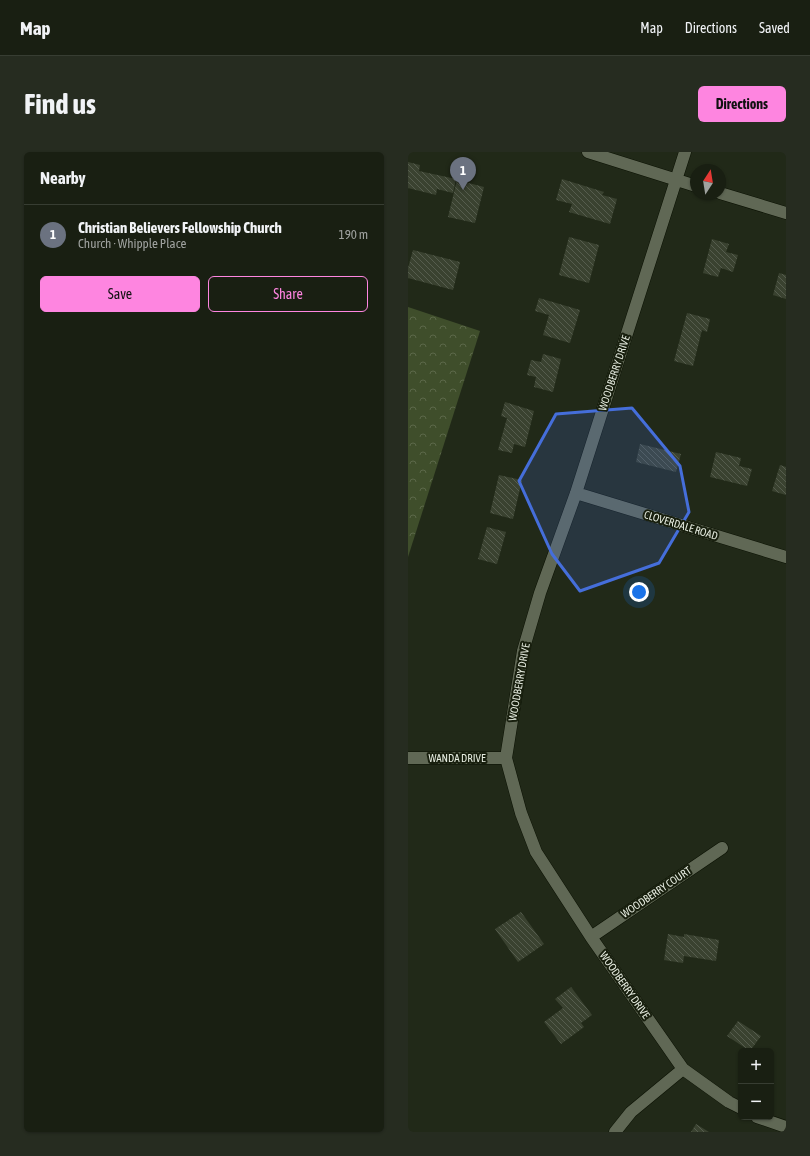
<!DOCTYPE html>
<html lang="en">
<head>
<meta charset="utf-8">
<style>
	:root { --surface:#191f12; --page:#262c20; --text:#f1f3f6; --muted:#9fa29f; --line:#373d32; --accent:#fe85e0 }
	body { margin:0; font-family:"Asap Condensed",sans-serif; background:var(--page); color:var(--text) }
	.controls { position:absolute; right:12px; bottom:12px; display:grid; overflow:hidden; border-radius:6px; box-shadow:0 1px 3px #0004 }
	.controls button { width:36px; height:36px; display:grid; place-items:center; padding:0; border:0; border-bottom:1px solid var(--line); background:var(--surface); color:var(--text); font:20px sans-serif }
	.compass { position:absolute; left:282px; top:12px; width:36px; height:36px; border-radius:50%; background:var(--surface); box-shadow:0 1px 3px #0004; rotate:12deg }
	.you { position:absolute; left:231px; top:440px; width:14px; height:14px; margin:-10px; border:3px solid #fff; border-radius:50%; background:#1a73e8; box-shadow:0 0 0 6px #1a73e833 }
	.badge { display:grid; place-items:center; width:26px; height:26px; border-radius:50%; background:var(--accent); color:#fff; font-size:13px; font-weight:700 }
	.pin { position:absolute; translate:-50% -33px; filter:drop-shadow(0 1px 2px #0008) }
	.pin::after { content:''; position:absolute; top:21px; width:14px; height:12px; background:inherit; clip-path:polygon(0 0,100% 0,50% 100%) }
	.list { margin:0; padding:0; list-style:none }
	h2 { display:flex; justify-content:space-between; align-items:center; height:52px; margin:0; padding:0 16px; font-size:17px }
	h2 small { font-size:13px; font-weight:400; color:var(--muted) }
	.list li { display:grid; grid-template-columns:26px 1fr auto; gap:12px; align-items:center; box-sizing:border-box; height:60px; padding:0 16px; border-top:1px solid var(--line) }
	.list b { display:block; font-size:15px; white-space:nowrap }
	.list p { margin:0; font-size:13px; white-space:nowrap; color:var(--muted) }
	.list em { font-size:13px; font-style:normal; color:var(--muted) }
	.actions { display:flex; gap:8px; padding:12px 16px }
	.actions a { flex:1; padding:9px 0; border:1px solid var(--accent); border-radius:6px; text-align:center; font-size:14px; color:var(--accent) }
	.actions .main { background:var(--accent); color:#111 }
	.map { position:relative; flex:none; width:378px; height:980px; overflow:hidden; border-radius:6px }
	header { display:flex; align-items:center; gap:24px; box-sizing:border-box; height:56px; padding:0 20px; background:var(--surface); border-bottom:1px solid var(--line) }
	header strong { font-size:19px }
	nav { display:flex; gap:22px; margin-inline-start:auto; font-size:14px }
	.intro { display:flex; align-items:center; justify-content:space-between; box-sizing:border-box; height:96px; padding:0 24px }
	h1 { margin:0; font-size:28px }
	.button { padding:10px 18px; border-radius:6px; background:var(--accent); color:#111; font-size:14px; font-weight:700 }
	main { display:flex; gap:24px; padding:0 24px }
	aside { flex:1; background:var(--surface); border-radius:6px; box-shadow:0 1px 3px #0004 }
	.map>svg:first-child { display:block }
	.forest { fill:url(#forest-crowns) }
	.building { fill:url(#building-back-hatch) }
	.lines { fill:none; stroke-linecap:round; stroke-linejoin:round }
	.street-casing { stroke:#0b1103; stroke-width:13 }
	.street { stroke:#606855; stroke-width:12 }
	.marked { fill:#456eda; fill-opacity:0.2; stroke:#456eda; stroke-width:3; stroke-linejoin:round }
	.labels { text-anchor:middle; stroke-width:4; stroke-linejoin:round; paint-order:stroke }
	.street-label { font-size:11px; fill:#e6ece0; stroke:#181f0e }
</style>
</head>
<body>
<header>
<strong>Map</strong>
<nav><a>Map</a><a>Directions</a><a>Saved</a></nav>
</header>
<div class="intro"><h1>Find us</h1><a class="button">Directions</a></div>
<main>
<aside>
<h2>Nearby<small></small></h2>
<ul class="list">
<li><span class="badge" style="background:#6b7280">1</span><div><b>Christian Believers Fellowship Church</b><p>Church · Whipple Place</p></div><em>190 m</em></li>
</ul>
<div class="actions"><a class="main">Save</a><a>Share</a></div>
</aside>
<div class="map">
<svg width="378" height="980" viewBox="0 0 378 980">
	<defs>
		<pattern id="forest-crowns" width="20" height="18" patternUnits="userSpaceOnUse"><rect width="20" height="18" fill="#3f4e2b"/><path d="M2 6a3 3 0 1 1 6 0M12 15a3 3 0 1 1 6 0" fill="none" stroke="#5b6849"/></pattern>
		<pattern id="building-back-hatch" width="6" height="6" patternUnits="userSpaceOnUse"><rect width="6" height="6" fill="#3a4230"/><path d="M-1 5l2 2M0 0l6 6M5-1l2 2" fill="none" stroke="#565d4e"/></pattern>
	</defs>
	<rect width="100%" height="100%" fill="#212918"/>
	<path class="forest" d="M 0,155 L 72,179 L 0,405 Z"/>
	<path class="building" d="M 0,10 L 12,13 L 11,19 L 48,27 L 45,41 L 29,37 L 28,43 L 0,36 Z
		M 154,27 L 196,40 L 194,43 L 209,47 L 202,72 L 161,60 L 164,52 L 148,48 Z
		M 49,28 L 76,35 L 67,71 L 40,65 Z
		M 161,85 L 191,93 L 181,131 L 151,123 Z
		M 304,87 L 321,92 L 318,100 L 330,103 L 325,120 L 313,116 L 310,125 L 295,121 Z
		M 5,98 L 52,110 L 45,138 L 0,126 L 0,116 Z
		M 371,121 L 378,123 L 378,147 L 365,143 Z
		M 131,146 L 172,158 L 162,191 L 135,183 L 141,163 L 127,159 Z
		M 279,161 L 302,167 L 299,180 L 294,178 L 285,214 L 266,209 Z
		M 135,202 L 153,207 L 145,240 L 126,235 L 128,225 L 119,223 L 123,208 L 133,210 Z
		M 97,250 L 126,259 L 117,295 L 106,292 L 104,301 L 90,298 L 99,266 L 93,264 Z
		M 232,292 L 273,302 L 268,320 L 228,310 Z
		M 308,300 L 333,306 L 331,314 L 344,317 L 339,334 L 302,325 Z
		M 372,313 L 378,315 L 378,343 L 364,339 Z
		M 91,323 L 114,328 L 105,367 L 82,361 Z
		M 79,375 L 98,380 L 89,412 L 70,407 Z
		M 113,760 L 136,792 L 110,810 L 87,777 Z
		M 260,782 L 276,785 L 276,782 L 311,788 L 308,809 L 276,804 L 275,811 L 256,808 Z
		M 163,835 L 184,863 L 173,871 L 176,875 L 153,892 L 136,870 L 155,856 L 147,847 Z
		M 330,869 L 353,884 L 342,899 L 319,884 Z
		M 288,972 L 301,980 L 283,980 Z"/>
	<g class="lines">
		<defs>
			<path id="street" d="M 180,0 L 288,34
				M 277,0 L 168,341 L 132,441 L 115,499 L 98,606 L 113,661 L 128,700 L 183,785 L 275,917 L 321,950 L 333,956
				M 312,41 L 378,61
				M 168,341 L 378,405
				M 0,606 L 98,606
				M 183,785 L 314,696
				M 349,965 L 378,975
				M 207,980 L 223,960 L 275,917"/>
		</defs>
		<use href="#street" class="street-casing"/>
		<use href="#street" class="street"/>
	</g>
	<path class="marked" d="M 224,256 L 272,314 L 281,360 L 251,411 L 172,439 L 144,402 L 111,329 L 148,262 Z"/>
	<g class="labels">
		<g class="street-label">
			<text transform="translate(206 221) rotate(-72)" y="4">WOODBERRY DRIVE</text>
			<text transform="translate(273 373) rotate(17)" y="4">CLOVERDALE ROAD</text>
			<text transform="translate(111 530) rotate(-80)" y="4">WOODBERRY DRIVE</text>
			<text x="49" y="610">WANDA DRIVE</text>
			<text transform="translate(248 740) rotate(-34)" y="4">WOODBERRY COURT</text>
			<text transform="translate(217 833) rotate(55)" y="4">WOODBERRY DRIVE</text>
		</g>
	</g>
</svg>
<div class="controls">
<button>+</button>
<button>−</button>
</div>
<svg class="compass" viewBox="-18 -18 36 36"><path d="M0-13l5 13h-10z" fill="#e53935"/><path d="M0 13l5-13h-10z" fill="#9fa29f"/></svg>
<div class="you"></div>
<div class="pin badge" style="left:55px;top:38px;background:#6b7280">1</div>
</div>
</main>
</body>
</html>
